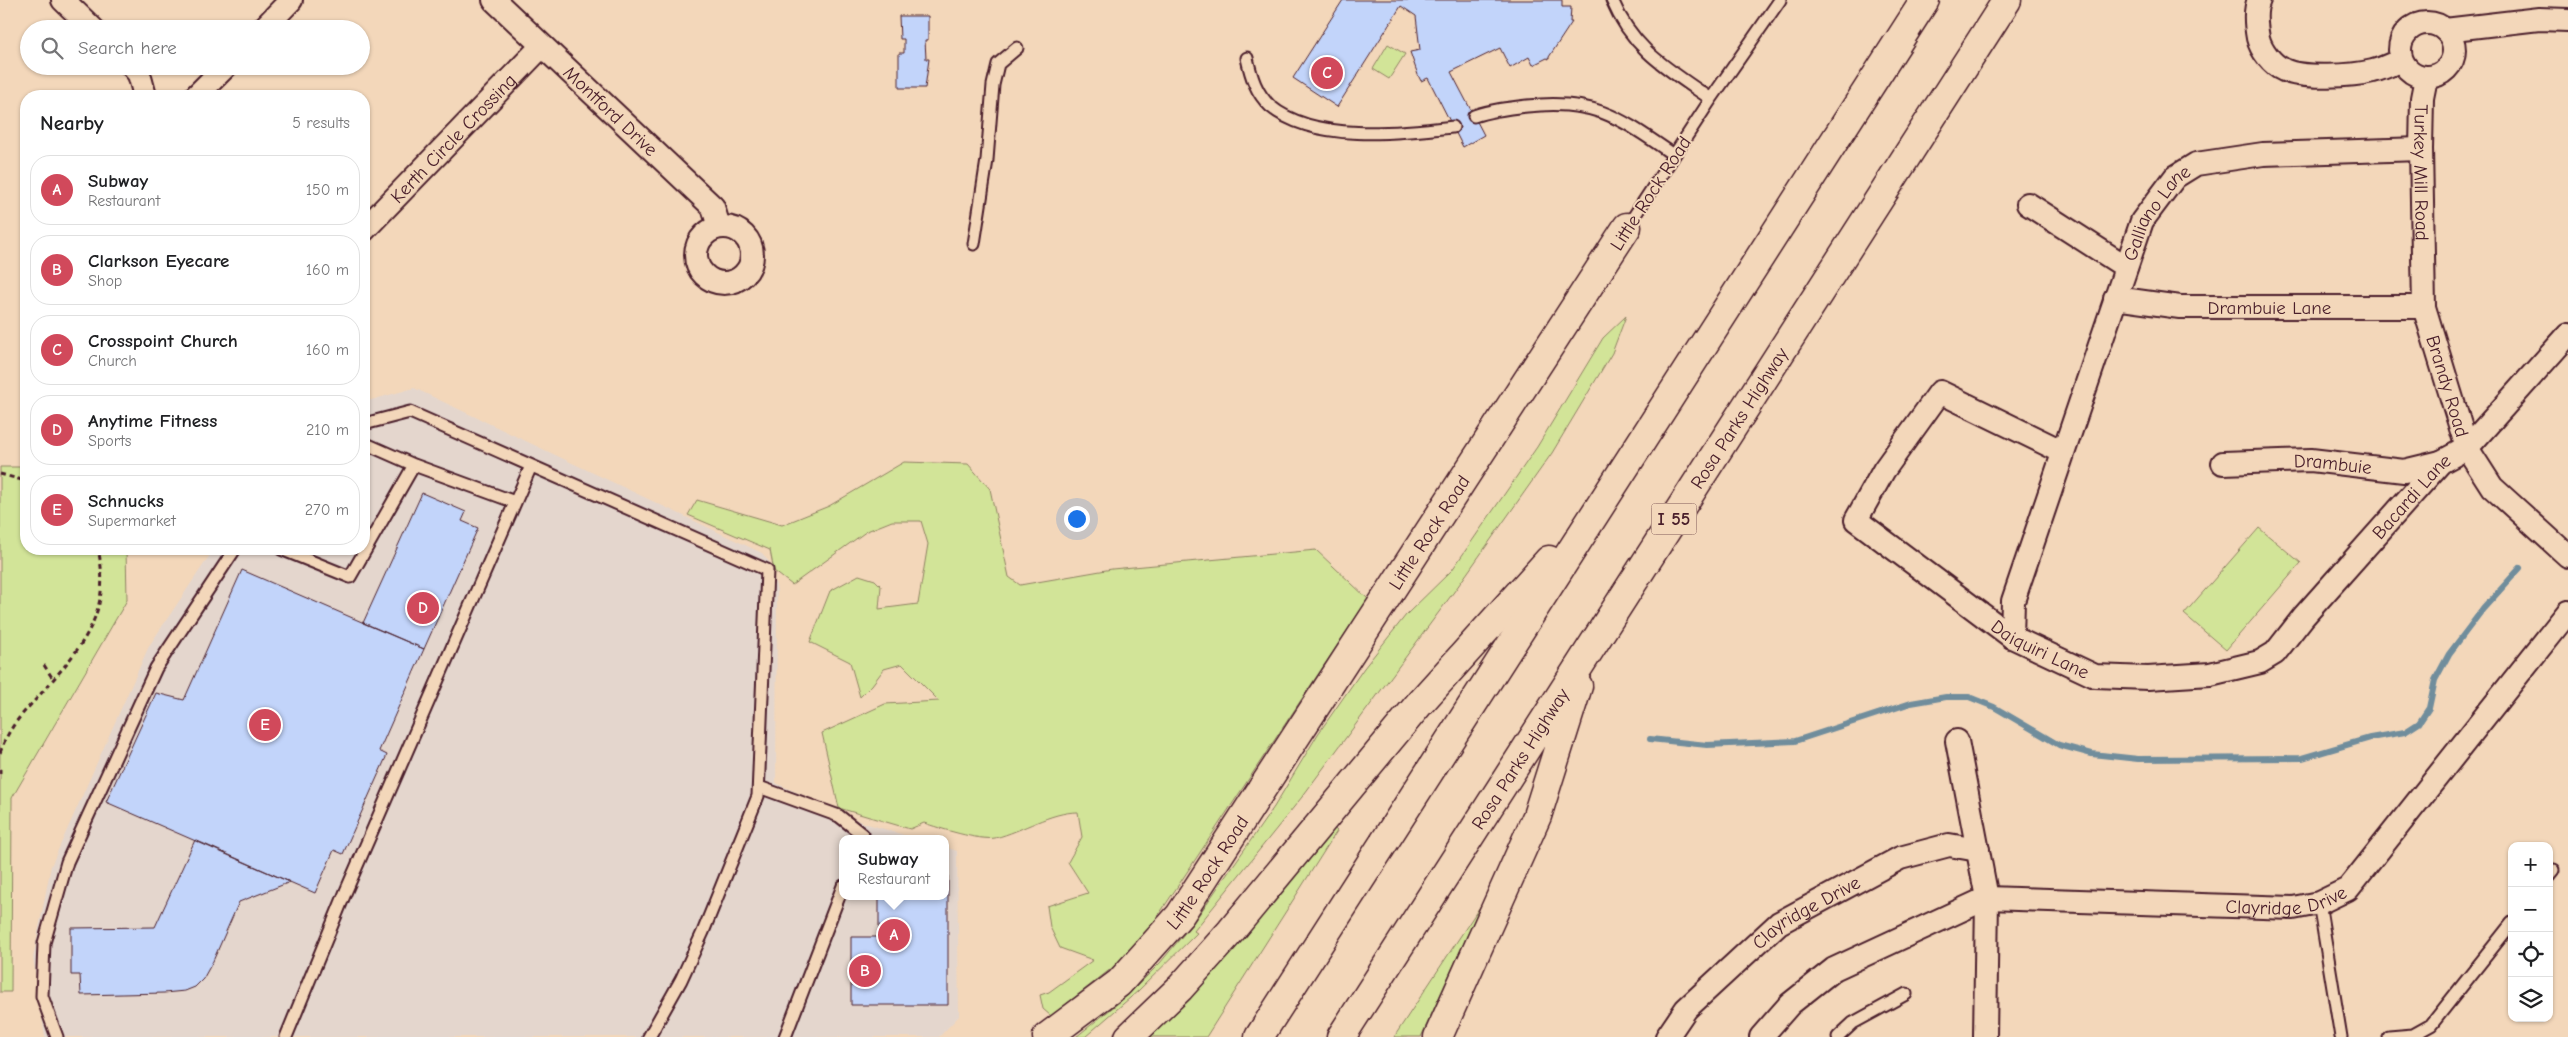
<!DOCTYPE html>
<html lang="en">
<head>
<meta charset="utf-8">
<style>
	:root { --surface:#fff; --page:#f6f6f6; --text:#202124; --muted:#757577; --line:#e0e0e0; --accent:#d1495b }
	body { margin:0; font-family:"Comic Neue",sans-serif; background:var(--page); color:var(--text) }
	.controls { position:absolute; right:15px; bottom:15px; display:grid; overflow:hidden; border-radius:10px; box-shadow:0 1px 4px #0004 }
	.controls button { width:45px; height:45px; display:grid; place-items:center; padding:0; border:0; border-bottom:1px solid var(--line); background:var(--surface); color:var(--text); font:25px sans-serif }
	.you { position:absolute; left:1076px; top:518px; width:18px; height:18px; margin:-12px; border:4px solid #fff; border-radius:50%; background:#1a73e8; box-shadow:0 0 0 8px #1a73e833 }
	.badge { display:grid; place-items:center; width:32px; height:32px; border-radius:50%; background:var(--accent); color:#fff; font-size:16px; font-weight:700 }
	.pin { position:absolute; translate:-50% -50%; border:2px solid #fff; box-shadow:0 1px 5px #0006 }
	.popup { position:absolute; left:839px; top:835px; width:110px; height:65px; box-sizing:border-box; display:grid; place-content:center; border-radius:10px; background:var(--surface); filter:drop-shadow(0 1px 4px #0005); font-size:16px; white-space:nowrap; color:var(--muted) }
	.popup b { font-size:19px; color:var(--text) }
	.popup::after { content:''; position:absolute; left:50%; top:100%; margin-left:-10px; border:10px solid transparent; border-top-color:var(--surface) }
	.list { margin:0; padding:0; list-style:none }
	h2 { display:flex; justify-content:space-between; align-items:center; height:65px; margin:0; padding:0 20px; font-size:21px }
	h2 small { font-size:16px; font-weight:400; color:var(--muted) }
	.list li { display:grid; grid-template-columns:32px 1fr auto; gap:15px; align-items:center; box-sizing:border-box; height:70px; margin:0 10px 10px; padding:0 10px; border:1px solid var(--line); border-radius:20px }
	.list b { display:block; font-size:19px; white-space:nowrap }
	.list p { margin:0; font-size:16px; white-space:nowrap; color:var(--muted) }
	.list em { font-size:16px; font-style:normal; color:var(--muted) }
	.icon { flex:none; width:28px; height:28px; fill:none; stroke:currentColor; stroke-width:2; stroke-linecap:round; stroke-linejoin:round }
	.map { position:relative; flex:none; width:2568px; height:1037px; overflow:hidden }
	.search { position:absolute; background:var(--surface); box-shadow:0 1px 4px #0004; left:20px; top:20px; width:350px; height:55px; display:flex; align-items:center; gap:12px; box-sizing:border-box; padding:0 18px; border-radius:28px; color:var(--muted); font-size:19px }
	.panel { position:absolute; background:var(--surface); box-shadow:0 1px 4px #0004; left:20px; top:90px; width:350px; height:465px; border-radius:20px }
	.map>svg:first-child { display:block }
	.built { fill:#e4d6cd }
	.green { fill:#d2e498; stroke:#8e8262 }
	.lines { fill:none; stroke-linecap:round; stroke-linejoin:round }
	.stream { stroke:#708d9c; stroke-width:6 }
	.building { fill:#c2d4fa; stroke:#4a1f2b }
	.lane-casing { stroke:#4a1f2b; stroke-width:15 }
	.street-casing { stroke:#4a1f2b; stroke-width:26 }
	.secondary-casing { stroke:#4a1f2b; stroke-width:31 }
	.highway-casing { stroke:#4a1f2b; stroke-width:31 }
	.path { stroke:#4a1f2b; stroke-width:3; stroke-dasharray:5 4; stroke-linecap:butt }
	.lane { stroke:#f3d7ba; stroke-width:11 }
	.street { stroke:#f3d7ba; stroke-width:22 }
	.secondary { stroke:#f3d7ba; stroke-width:28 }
	.highway { stroke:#f3d7ba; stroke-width:28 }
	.labels { text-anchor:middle; stroke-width:4; stroke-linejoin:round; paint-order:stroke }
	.shield { fill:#f3d7ba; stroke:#7d5656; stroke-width:1 }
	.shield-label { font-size:18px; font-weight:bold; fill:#4a1f2b }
	.street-label { font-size:19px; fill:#4a1f2b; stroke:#f3d7ba }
</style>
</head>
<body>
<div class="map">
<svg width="2568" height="1037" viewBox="0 0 2568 1037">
	<rect width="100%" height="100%" fill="#f3d7ba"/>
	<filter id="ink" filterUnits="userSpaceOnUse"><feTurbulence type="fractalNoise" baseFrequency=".02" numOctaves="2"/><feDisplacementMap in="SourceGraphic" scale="10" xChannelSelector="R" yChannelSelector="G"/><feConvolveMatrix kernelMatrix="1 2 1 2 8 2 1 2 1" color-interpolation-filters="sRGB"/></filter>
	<g filter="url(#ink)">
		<path class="built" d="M 414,388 L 762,553 L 770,563 L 777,590 L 776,783 L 861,822 L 917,839 L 843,839 L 843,896 L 945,896 L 945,847 L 957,851 L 959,1016 L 939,1037 L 45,1037 L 33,958 L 51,866 L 149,646 L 214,549 L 364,549 L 364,402 Z"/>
		<path class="green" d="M 1388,44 L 1405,54 L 1389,79 L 1373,69 Z
			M 1626,316 L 1612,353 L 1552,453 L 1456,589 L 1302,797 L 1194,931 L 1197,933 L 1138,991 L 1085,1037 L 1076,1037 L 1127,996 L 1160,963 L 1193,923 L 1274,807 L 1318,734 L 1364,668 L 1406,615 L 1452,570 L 1537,447 L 1603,338 Z
			M 904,462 L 968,464 L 990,489 L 1009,577 L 1020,585 L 1112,569 L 1316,550 L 1368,599 L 1148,931 L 1112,968 L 1051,1016 L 1043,1009 L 1040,995 L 1049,992 L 1093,960 L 1060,948 L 1050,927 L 1047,906 L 1088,893 L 1068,862 L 1082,837 L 1078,812 C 1050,812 1023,831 995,838 C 979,841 939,828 924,823 L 910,829 L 839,808 L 822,733 L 885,704 L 939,701 L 902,664 L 884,669 L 872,685 L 860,697 L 850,662 L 810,642 L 830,591 L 859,575 L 875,580 L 881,586 L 879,609 L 918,604 L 928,544 L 921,521 L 892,521 L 867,531 L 792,585 L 774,571 L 770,550 L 688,515 L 697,500 L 782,525 L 829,506 Z
			M 0,467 L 26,467 L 26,549 L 126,549 L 127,600 L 12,798 L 11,992 L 0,992 Z
			M 2259,528 L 2301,563 L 2226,650 L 2184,614 Z
			M 1332,826 L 1337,831 L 1206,1037 L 1150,1037 C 1219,974 1274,900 1332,826 Z
			M 1481,905 L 1421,1037 L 1394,1037 Z"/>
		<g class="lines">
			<path class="stream" d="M 1650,739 L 1707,745 L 1795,741 L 1911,703 L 1946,697 L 1969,697 L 1994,707 L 2059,745 L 2092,754 L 2138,759 L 2302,758 L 2370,738 L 2405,732 L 2419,723 L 2429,708 L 2435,680 L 2449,654 L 2483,609 L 2520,568"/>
		</g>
		<path class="building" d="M 1343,0 L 1562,0 L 1562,7 L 1571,7 L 1570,22 L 1572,22 L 1549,57 L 1549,59 L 1547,58 L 1533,65 L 1529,57 L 1510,68 L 1500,48 L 1451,72 L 1484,135 L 1463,147 L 1428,78 L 1421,81 L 1418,75 L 1410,52 L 1420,50 L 1416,16 L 1401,6 L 1337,107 L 1293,78 Z
			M 899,16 L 928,16 L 928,40 L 925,40 L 926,59 L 929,59 L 925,88 L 899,88 L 899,53 L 904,53 L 904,39 L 900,39 Z
			M 422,493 L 466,512 L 462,521 L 478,528 L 424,649 L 363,623 Z
			M 242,570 L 424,649 L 379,751 L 387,755 L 343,854 L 334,850 L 315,893 L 106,802 L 156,693 L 184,700 Z
			M 195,840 L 290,882 L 239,902 L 213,961 L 203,979 L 195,987 L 185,991 L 164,993 L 81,995 L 80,975 L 71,975 L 71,928 L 155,927 Z
			M 945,866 L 948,866 L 948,1005 L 851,1005 L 851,937 L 879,937 L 879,896 L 945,896 Z"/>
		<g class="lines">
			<defs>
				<path id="lane" d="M 1612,0 C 1633,50 1668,69 1711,99
					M 1247,58 C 1251,76 1256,93 1270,106 C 1314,143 1400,133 1453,127
					M 1474,116 C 1491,110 1509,108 1527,106 C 1595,98 1620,118 1674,155
					M 1627,227 L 1711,99 L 1780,0
					M 974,244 L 987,160 L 993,85 L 998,64 L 1017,48
					M 364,424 L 410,412 L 767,570 L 758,796 L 703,932 L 681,980 L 649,1037
					M 364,443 L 414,465
					M 281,549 L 350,577 L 414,465 L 515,502
					M 759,787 L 839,816 L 863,835 L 862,839
					M 2549,876 L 2554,870
					M 2319,903 L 2341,1037
					M 57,1037 L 42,996 L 44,943 L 67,862 L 156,668 L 235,549
					M 286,1037 L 346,891 L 531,466
					M 785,1037 L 843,886
					M 1838,1037 L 1853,1023 L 1906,994
					M 2389,1037 L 2413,1035 L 2431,1025 L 2512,923"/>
				<g id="street">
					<path d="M 63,0 L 93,29"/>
					<path id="s1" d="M 494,0 L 713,207 L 719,227"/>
					<path d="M 2259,0 C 2254,10 2256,27 2258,38 C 2261,50 2272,65 2284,70 C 2302,79 2353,76 2373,71 C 2382,69 2392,64 2401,60"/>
					<circle cx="2427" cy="50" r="27"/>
					<path d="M 263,29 L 291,0"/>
					<path d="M 2445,30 L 2539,19 L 2568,20"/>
					<path d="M 132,66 L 139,74 L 145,96"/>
					<path id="s2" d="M 2426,78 L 2422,98 L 2421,149 L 2424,307 L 2467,448 L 2492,487 L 2568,556"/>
					<path d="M 196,96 L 226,66"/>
					<path d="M 2028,204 L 2126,267"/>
					<circle cx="724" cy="255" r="28"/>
					<path id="s3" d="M 364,230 L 541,47"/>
					<path id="s4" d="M 2115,298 L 2180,307 L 2424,307"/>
					<path id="s5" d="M 2063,452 L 1940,392 L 1884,470 L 1856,520 L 2012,637 L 2095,676 L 2148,678 L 2210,674 L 2260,662 L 2275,653 L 2304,616 L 2441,462 L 2467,448 L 2568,335"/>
					<path id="s6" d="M 2223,463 L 2311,460 L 2404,471 L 2441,462"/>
					<path id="s7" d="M 2012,637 L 2013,601 L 2142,221 L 2175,177 L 2196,164 L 2263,154 L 2421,149"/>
					<path d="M 1957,741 L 1987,898 L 1985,1037"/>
					<path id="s8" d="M 1667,1037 L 1686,1009 L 1779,923 L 1900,858 L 1949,845 L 1978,850"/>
					<path id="s9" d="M 1761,1037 L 1790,1004 L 1834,969 L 1987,898 L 2293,908 L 2319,903 L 2348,889 L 2568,612"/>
				</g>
				<g id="secondary">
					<path id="s10" d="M 1047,1037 L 1119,983 L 1180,915 L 1627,227"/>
				</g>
				<g id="highway">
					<path d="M 1129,1037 L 1180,988 L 1231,931 L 1419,704 L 1549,560"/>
					<path d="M 1259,1037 L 1925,0"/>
					<path id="s11" d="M 1341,1037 L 2007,0"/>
					<path d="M 1438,1037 L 1537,816 L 1578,686"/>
				</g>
			</defs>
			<use href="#lane" class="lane-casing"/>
			<use href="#street" class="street-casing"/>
			<use href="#secondary" class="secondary-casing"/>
			<use href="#highway" class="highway-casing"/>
			<path class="path" d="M 0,474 L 26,481
				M 44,665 L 53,679
				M 0,753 C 10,723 26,711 46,688 C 84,644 112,611 98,549
				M 0,769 L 0,778"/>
			<use href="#lane" class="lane"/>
			<use href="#street" class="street"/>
			<use href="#secondary" class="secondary"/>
			<use href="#highway" class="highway"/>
		</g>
	</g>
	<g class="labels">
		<rect class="shield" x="1651.5" y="503.5" width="45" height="31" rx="4"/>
		<g class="shield-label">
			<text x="1674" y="525">I 55</text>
		</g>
		<g class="street-label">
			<text dy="7" stroke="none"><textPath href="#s1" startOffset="161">Montford Drive</textPath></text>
			<text dy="7" stroke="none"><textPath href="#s3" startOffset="128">Kerth Circle Crossing</textPath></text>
			<text dy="7" stroke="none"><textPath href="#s2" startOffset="95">Turkey Mill Road</textPath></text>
			<text transform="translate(1650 193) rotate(-57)" y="7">Little Rock Road</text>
			<text dy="7" stroke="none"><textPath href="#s7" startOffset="452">Galliano Lane</textPath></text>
			<text dy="7" stroke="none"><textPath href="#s4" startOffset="155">Drambuie Lane</textPath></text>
			<text dy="7" stroke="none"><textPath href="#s2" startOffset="312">Brandy Road</textPath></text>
			<text dy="7" stroke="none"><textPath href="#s11" startOffset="736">Rosa Parks Highway</textPath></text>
			<text dy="7" stroke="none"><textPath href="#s6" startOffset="110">Drambuie</textPath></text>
			<text dy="7" stroke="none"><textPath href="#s5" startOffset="969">Bacardi Lane</textPath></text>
			<text dy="7" stroke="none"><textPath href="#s10" startOffset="638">Little Rock Road</textPath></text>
			<text dy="7" stroke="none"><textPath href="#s5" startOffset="516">Daiquiri Lane</textPath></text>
			<text dy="7" stroke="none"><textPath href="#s11" startOffset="331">Rosa Parks Highway</textPath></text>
			<text dy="7" stroke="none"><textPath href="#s10" startOffset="232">Little Rock Road</textPath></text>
			<text dy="7" stroke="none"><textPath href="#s9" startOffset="569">Clayridge Drive</textPath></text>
			<text dy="7" stroke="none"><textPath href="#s8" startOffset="189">Clayridge Drive</textPath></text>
		</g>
	</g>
</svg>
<div class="controls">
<button>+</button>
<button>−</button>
<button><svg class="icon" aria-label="locate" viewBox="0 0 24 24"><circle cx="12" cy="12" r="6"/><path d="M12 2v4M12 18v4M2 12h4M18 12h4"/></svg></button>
<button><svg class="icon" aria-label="layers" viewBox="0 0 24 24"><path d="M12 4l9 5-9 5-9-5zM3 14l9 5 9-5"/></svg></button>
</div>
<div class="you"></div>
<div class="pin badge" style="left:894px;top:935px">A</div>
<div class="popup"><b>Subway</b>Restaurant</div>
<div class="pin badge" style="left:865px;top:971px">B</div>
<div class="pin badge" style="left:1327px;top:73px">C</div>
<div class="pin badge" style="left:423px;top:608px">D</div>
<div class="pin badge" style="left:265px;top:725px">E</div>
<div class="search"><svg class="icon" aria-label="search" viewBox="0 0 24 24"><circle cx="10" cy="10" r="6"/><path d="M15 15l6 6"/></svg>Search here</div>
<section class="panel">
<h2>Nearby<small>5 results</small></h2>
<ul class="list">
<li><span class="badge">A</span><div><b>Subway</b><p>Restaurant</p></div><em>150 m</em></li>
<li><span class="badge">B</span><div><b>Clarkson Eyecare</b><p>Shop</p></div><em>160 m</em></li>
<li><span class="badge">C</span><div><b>Crosspoint Church</b><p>Church</p></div><em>160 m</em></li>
<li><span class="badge">D</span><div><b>Anytime Fitness</b><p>Sports</p></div><em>210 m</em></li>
<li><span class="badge">E</span><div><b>Schnucks</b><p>Supermarket</p></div><em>270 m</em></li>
</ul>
</section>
</div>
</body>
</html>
